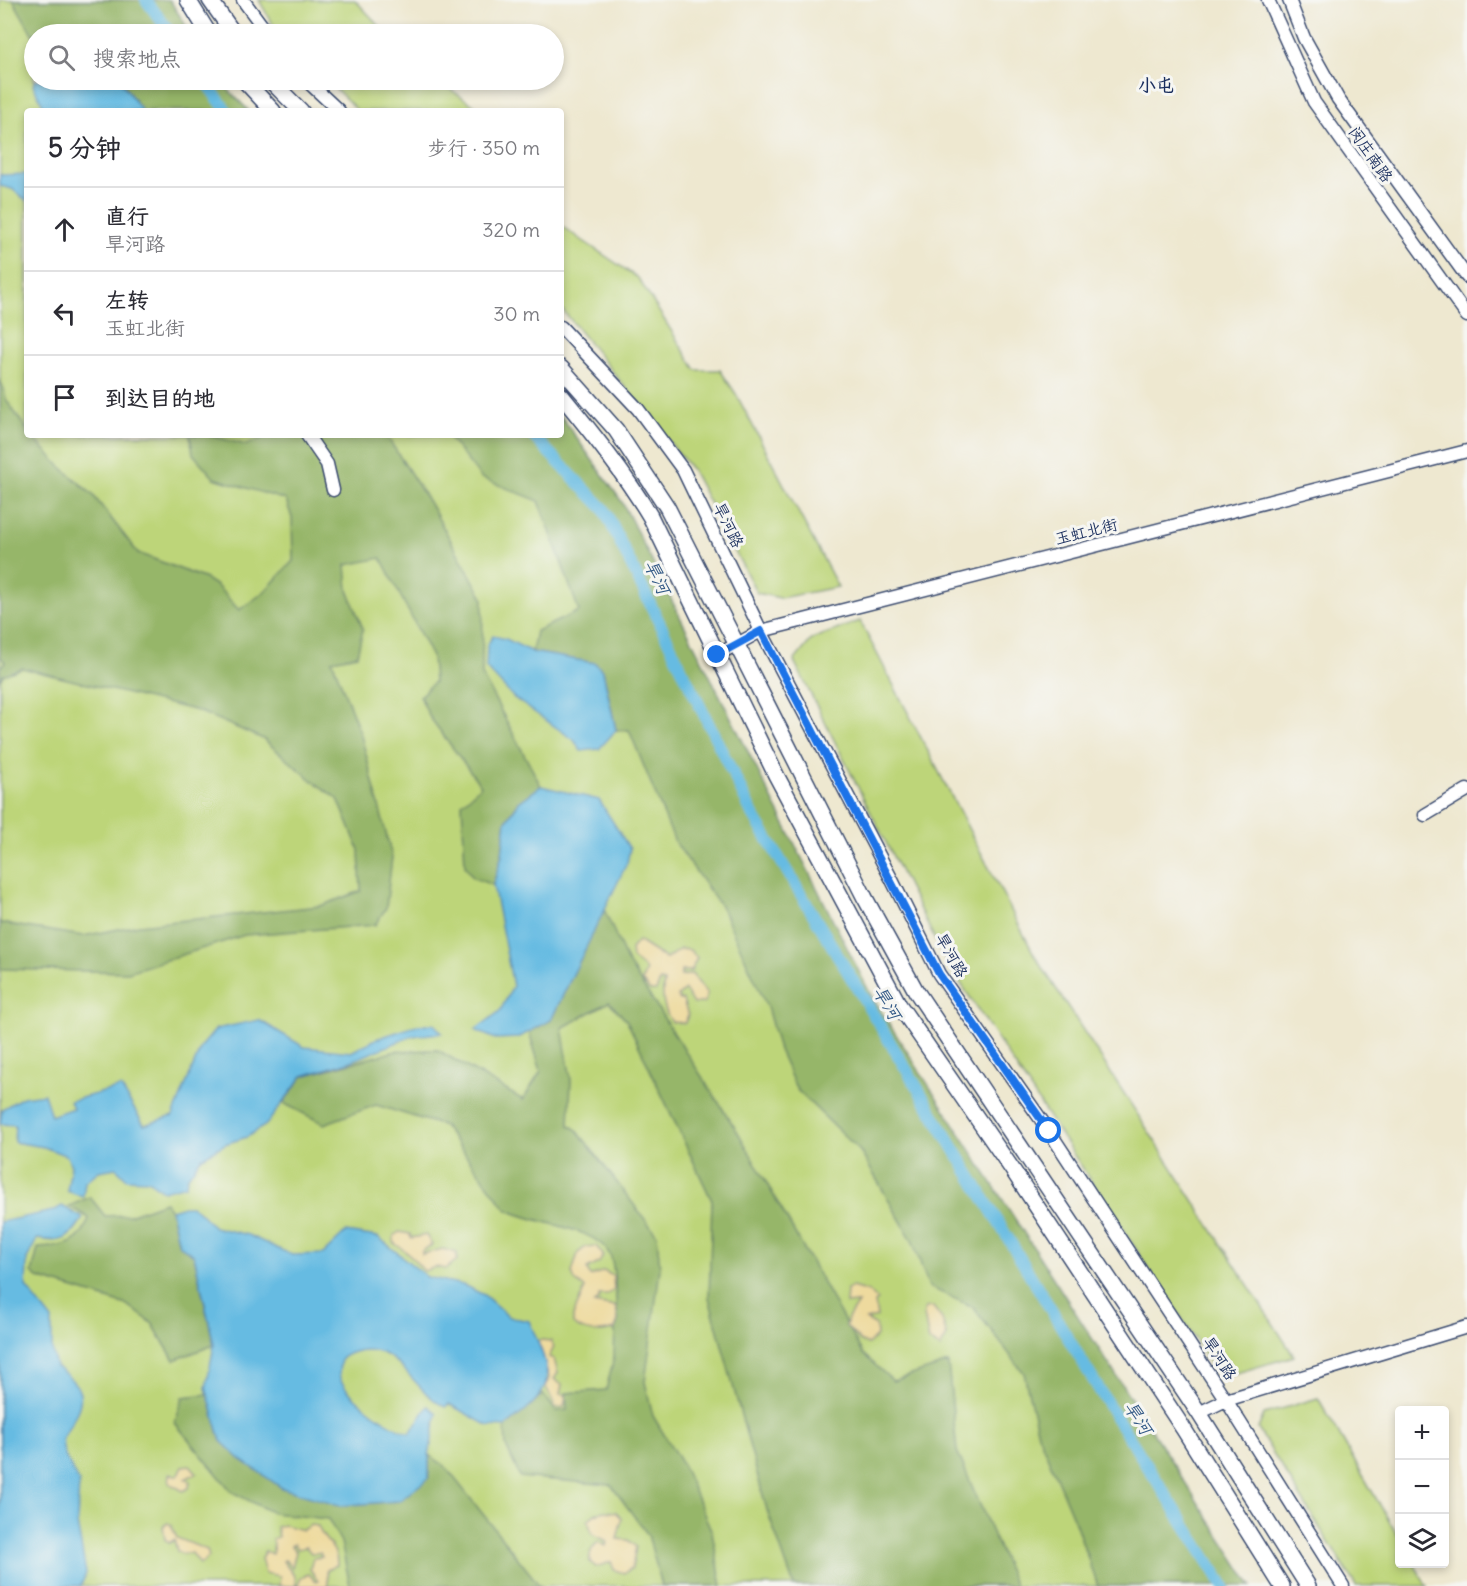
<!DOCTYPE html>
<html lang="zh">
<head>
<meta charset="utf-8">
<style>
	:root { --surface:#fff; --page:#f2f2f3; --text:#2b2b33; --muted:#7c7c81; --line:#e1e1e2 }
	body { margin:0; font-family:Delius,"LXGW WenKai TC",sans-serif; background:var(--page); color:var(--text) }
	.controls { position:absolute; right:18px; bottom:18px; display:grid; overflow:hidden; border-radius:6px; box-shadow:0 3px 9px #0003 }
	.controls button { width:54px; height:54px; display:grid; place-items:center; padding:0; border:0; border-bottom:2px solid var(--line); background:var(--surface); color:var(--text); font:30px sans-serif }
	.stop { position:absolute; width:18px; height:18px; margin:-14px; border:4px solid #1a73e8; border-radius:50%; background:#fff }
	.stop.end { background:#1a73e8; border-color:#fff; box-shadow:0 2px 6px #0008 }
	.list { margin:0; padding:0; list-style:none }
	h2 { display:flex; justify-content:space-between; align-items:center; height:78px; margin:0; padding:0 24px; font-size:26px }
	h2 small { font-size:20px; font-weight:400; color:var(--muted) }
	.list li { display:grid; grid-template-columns:39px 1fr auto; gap:18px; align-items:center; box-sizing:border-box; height:84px; padding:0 24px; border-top:2px solid var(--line) }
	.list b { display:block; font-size:22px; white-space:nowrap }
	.list p { margin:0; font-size:20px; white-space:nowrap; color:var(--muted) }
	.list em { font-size:20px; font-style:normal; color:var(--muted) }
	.icon { flex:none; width:33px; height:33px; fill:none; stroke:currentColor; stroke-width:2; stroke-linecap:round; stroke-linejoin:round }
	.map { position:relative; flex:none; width:1467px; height:1586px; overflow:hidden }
	.search { position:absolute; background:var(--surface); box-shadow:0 3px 9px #0003; left:24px; top:24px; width:540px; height:66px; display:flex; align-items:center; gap:15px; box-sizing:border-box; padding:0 21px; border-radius:33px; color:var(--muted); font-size:22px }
	.panel { position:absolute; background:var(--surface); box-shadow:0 3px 9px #0003; left:24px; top:108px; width:540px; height:330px; border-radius:6px }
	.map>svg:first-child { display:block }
	.green { fill:#bdd579; stroke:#6c826c; stroke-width:1.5 }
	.forest { fill:#96b669; stroke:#587264; stroke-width:1.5 }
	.sand { fill:#eeda9e; stroke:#84847e; stroke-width:1.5 }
	.water { fill:#66bbe2; stroke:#4075a0; stroke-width:1.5 }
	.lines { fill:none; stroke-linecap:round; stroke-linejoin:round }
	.canal { stroke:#66bbe2; stroke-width:12 }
	.minor-casing { stroke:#3b4b6f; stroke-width:15 }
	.major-casing { stroke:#3b4b6f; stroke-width:18 }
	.minor { stroke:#fff; stroke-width:12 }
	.major { stroke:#fff; stroke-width:15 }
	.route { stroke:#1a73e8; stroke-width:8 }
	.labels { text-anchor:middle; stroke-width:6; stroke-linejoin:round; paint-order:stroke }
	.street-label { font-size:16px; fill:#1b2f5e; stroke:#f6f6f2 }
	.neighbourhood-label { font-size:18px; font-weight:bold; fill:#1b2f5e; stroke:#f6f6f2 }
	.water-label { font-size:18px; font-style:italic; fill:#325986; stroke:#f6f6f2 }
</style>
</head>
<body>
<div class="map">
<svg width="1467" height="1586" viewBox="0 0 1467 1586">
	<rect width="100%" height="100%" fill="#f6f6f2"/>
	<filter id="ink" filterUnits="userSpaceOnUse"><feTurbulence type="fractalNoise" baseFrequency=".0167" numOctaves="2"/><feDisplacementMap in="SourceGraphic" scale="12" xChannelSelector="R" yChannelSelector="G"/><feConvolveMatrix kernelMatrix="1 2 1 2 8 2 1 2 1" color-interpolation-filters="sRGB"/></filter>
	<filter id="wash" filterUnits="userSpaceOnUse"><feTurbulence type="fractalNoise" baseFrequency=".008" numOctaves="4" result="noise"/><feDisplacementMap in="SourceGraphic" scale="24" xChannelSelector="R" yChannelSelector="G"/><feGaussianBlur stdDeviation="1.35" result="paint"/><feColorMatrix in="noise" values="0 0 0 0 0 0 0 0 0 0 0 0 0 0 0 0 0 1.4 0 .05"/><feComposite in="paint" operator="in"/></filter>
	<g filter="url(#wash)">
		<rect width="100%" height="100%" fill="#eee8d0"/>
		<path class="green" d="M 0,0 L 123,0 L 34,34 L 34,80 L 177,80 L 198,111 L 27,111 L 27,435 L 534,435 L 1193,1586 L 0,1586 Z
			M 259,0 L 355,0 L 387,34 L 283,34 L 272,23 Z
			M 327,80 L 437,80 L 482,111 L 358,111 Z
			M 561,226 L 638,278 L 696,370 L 720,370 L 736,394 L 838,587 L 780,598 L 757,593 L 692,470 L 561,308 Z
			M 860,621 L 1035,956 L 1294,1356 L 1230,1375 L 1215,1369 L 946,961 L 794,661 L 812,639 Z
			M 1318,1398 L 1399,1538 L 1400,1564 L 1414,1564 L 1427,1586 L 1356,1586 L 1258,1429 L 1264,1414 Z"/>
		<path class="forest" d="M 13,0 L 170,0 L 191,34 L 34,34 L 34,37 Z
			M 120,80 L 219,80 L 249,111 L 142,111 Z
			M 0,379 L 7,401 L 27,430 L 27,435 L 31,435 L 59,465 L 93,495 L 138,553 L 206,579 L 217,586 L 239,610 L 263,593 L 293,561 L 292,518 L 286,500 L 214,478 L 193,454 L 190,435 L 208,435 L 246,445 L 269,435 L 386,435 L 429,502 L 483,598 L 482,675 L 541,786 L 519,802 L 506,821 L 502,855 L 493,885 L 473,878 L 465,866 L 462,803 L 481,786 L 429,716 L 420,696 L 434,682 L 432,657 L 381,558 L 346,565 L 348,590 L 363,629 L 357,655 L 332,660 L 361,735 L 392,857 L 386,908 L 375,925 L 245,935 L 128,972 L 0,969 L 0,923 L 83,936 L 139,925 L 320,906 L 361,891 L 359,850 L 338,799 L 314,782 L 263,739 L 198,711 L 22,668 L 3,675 L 0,680 L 0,667 L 5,662 L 0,656 Z
			M 561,416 L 622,502 L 873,999 L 1252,1586 L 1098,1586 L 1075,1522 L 1038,1434 L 1024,1373 L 973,1307 L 929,1287 L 912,1240 L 860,1151 L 797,1090 L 779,1050 L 767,1007 L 723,910 L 675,842 L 629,730 L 616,730 L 603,671 L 594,663 L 532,652 L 536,631 L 579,611 L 539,501 L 481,478 L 447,435 L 561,435 Z
			M 604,909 L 627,961 L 739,1134 L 863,1354 L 893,1381 L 948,1363 L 957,1451 L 1015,1586 L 794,1586 L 767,1510 L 709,1298 L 712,1201 L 627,1021 L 609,1002 L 562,1028 L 571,1080 L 569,1125 L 577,1130 L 657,1235 L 660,1269 L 645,1382 L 653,1416 L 683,1466 L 712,1532 L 722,1586 L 662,1586 L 648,1535 L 611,1485 L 520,1477 L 506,1446 L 505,1427 L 543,1394 L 556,1411 L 567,1410 L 566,1393 L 606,1390 L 614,1357 L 615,1329 L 618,1320 C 615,1305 616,1266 610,1255 C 595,1225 534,1225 506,1209 L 444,1126 L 376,1105 L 324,1124 L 283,1103 L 303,1076 L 396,1051 L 438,1050 L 523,1100 L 541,1071 L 529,1032 L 551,1020 Z
			M 90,1197 L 105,1216 L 129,1215 L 165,1202 L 171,1210 L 179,1245 L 194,1255 L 214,1345 L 174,1360 L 152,1323 L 127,1305 L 38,1278 L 32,1273 L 38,1248 C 65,1246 80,1246 89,1218 L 69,1206 Z
			M 208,1394 L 221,1441 L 429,1478 L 429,1455 L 444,1465 L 540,1586 L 350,1586 L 341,1542 L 328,1519 L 273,1513 L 232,1492 L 175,1423 L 183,1397 Z"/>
		<path class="sand" d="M 638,941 L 666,959 L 680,949 L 690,950 L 697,958 L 691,971 L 681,971 L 681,976 L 692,974 L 707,994 L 705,1002 L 693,1004 L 685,990 L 678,996 L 679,1000 L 683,1000 L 688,1015 L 685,1023 L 672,1022 C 664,1012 661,995 664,982 L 660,981 L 656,991 L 650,991 L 642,981 L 646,970 L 632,958 L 631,949 Z
			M 399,1232 L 410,1234 L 411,1238 L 426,1235 L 432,1245 L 422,1251 L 422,1254 L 443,1249 L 457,1253 L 457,1260 L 446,1269 L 436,1267 L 424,1271 L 409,1254 L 394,1243 L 394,1236 Z
			M 596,1246 L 603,1255 L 599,1263 L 587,1269 L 590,1276 L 604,1271 L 613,1276 L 614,1290 L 607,1295 L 599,1295 L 599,1300 L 594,1303 L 616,1307 L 618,1320 L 615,1329 C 600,1334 586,1334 573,1324 L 573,1316 L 585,1288 L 575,1281 L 572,1273 L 578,1253 L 586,1247 Z
			M 852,1287 L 869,1292 L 878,1300 L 875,1303 L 877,1317 L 866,1320 L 876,1326 L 877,1336 L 868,1344 L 861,1342 L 846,1326 L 848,1318 L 858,1303 L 846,1304 L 847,1290 Z
			M 933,1307 L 942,1319 L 947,1336 L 940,1348 L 929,1341 L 924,1315 L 925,1308 Z
			M 542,1340 L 551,1341 L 554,1347 L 549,1357 L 554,1359 L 558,1373 L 554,1379 L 562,1385 L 560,1394 L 566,1395 L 564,1407 L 556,1408 L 546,1387 L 549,1377 L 537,1341 Z
			M 190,1465 L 197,1473 L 185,1479 L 190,1481 L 189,1488 L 183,1491 L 169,1483 L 170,1473 L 178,1476 L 183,1466 Z
			M 605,1511 L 616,1512 L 622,1518 L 617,1539 L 628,1540 L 636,1547 L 632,1568 L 624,1573 L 614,1570 L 611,1562 L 596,1567 L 590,1562 C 589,1553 591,1549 598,1542 L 606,1546 L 607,1541 L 592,1534 L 588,1520 L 595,1514 Z
			M 168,1523 L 171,1525 L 177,1538 L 207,1550 L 209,1557 L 200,1564 L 192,1553 L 182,1554 L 177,1551 L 174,1540 L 169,1543 L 165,1540 L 163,1526 Z
			M 284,1525 L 302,1530 L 311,1525 L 318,1526 C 323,1542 338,1546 337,1565 L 327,1570 L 328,1586 L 297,1586 L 301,1577 L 309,1574 L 315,1581 L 318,1580 L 310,1569 L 313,1558 L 322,1557 L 320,1553 L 311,1553 L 306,1547 L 297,1549 L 294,1544 L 291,1546 L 296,1552 L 292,1567 L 285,1560 L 283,1561 L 295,1577 L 296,1586 L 279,1586 L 280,1576 L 265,1573 L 261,1558 L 265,1551 L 272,1554 L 274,1544 L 272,1539 L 278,1537 L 276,1527 Z"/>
		<path class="water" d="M 36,80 L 120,80 L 142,111 L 46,111 L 33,85 Z
			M 27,174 L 27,201 L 12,189 L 0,186 L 0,175 Z
			M 493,636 L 506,639 L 532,652 L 595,663 L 603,671 L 616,730 L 599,749 L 581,751 L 574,740 L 514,698 L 486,668 L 487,645 Z
			M 541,786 L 599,800 L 630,849 L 627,863 L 551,1020 L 518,1038 L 495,1039 L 475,1030 L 500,1011 L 513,986 L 493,885 L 502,855 L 506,821 L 519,802 Z
			M 259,1020 L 304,1047 L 351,1052 L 376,1039 L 418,1025 L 434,1024 L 442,1033 L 412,1036 L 352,1061 L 303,1076 L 266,1125 L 247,1137 L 225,1144 L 201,1158 L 187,1178 L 186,1185 L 163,1191 L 148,1180 L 127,1179 L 116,1168 L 99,1171 L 85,1182 L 83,1197 L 67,1191 L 71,1166 L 67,1156 L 44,1147 L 14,1142 L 15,1125 L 0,1124 L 2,1109 L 23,1097 L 44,1094 L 51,1116 L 73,1108 L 70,1101 L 121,1087 L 144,1125 L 173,1116 L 201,1047 L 216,1029 Z
			M 62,1206 L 83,1218 C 68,1241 64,1243 37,1239 L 27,1259 L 26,1287 L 52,1320 L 52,1350 L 56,1367 C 95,1393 80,1406 62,1440 L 64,1454 L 79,1482 L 77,1523 L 86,1573 L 81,1586 L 0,1586 L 0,1222 L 53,1211 Z
			M 184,1206 L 193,1206 L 214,1227 L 248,1235 L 292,1255 L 323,1254 L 346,1232 L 378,1237 L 427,1277 L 463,1285 L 484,1295 L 509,1317 L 529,1321 C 555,1380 557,1387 505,1427 L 488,1426 L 449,1404 L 445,1407 C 413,1391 397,1342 358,1351 C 351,1353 346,1354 341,1359 C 340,1364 338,1372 340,1378 C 347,1397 391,1428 410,1433 L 428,1406 L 437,1413 L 429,1455 L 429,1478 L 399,1501 L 339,1506 L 282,1488 L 240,1459 L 221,1441 L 206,1388 L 214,1345 L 194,1255 L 179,1245 L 171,1210 Z"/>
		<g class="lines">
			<path class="canal" d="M 146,0 L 171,34
				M 204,80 L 227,111
				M 532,435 L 604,509 L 752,813 L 1109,1406 L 1224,1586"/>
		</g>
	</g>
	<g filter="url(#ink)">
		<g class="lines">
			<defs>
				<path id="minor" d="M 243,0 L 268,34
					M 1268,0 L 1314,102 L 1467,316
					M 1289,0 L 1304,38 L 1338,99 L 1467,277
					M 306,80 L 339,111
					M 561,327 L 638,409 L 683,470 L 761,631 L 892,880 L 939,974 L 1049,1131 L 1226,1400 L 1343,1586
					M 307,435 L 327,464 L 333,490
					M 717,655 L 761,631 L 1467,451
					M 1425,815 L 1467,790
					M 1199,1413 L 1226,1400 L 1467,1327"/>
				<path id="major" d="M 188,0 L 209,34
					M 210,0 L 234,34
					M 244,80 L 273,111
					M 270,80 L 301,111
					M 561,368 L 616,430 L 667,507 L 865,898 L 916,991 L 1199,1413 L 1308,1586
					M 561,395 C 593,434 624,473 650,516 L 776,775 L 899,1005 L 1010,1166 L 1183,1428 L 1282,1586"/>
			</defs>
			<use href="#minor" class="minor-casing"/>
			<use href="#major" class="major-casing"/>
			<use href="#minor" class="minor"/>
			<use href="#major" class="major"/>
		</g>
	</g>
	<g class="lines" filter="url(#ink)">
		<path class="route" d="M 717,655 L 761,631 L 939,974 L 1049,1131"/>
	</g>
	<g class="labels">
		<g class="street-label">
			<text transform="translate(1371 154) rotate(55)" y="6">闵庄南路</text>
			<text transform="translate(729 525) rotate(64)" y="6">旱河路</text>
			<text transform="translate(1086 531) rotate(-14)" y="6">玉虹北街</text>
			<text transform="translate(952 955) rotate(61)" y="6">旱河路</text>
			<text transform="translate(1220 1358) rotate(57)" y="6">旱河路</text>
		</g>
		<g class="neighbourhood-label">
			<text x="1156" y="92">小屯</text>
		</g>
		<g class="water-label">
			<text transform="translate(657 577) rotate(64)" y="6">旱河</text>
			<text transform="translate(887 1003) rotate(59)" y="6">旱河</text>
			<text transform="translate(1138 1418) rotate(57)" y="6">旱河</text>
		</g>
	</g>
</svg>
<div class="controls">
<button>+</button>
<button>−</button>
<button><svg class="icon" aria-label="layers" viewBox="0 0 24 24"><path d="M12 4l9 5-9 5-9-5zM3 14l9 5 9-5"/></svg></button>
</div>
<div class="stop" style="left:1049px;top:1131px"></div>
<div class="stop end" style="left:717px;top:655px"></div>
<div class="search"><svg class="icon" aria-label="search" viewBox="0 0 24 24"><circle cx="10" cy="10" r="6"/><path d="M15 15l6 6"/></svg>搜索地点</div>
<section class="panel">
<h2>5 分钟<small>步行 · 350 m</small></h2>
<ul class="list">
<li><svg class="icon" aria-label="ahead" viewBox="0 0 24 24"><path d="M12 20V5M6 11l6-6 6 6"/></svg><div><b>直行</b><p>旱河路</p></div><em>320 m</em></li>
<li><svg class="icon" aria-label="left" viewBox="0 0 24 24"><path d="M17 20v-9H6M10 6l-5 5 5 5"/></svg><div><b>左转</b><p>玉虹北街</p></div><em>30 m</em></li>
<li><svg class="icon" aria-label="arrive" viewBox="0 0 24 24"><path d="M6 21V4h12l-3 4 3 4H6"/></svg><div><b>到达目的地</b></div></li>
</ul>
</section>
</div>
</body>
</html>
